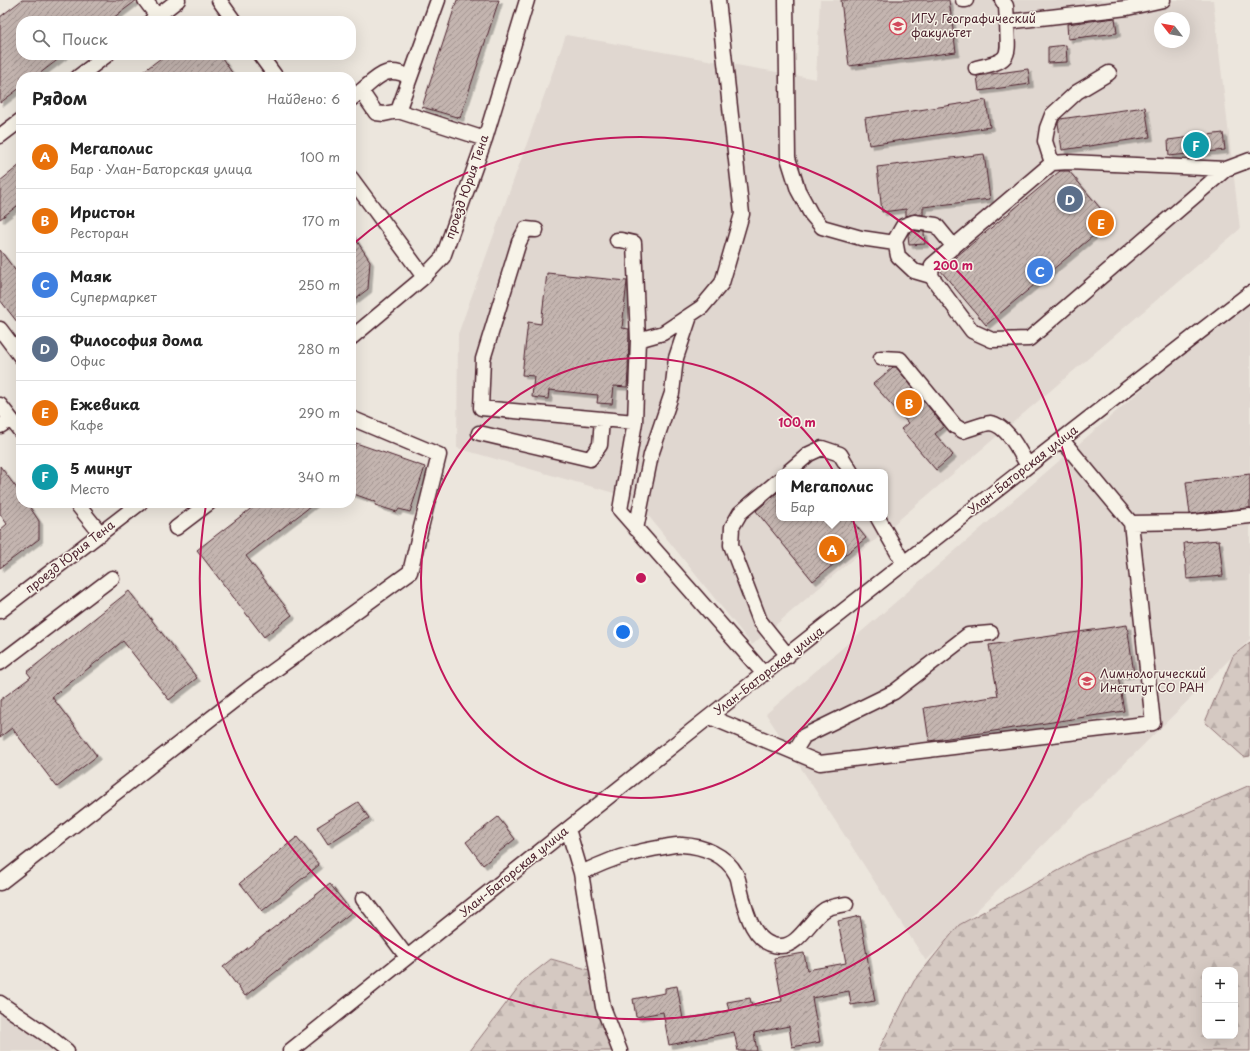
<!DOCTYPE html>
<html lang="ru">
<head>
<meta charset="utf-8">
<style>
	:root { --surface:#fff; --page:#f6f6f6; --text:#222; --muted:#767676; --line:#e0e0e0; --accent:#d93025 }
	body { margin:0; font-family:"Playpen Sans",sans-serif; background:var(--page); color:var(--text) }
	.controls { position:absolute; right:12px; bottom:12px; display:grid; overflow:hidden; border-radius:8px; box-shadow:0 4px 16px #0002 }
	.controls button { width:36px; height:36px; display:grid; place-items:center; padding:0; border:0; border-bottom:1px solid var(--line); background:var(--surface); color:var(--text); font:20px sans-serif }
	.compass { position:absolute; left:1154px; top:12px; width:36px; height:36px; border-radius:50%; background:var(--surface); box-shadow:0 4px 16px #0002; rotate:301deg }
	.you { position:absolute; left:623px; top:632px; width:14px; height:14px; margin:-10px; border:3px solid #fff; border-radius:50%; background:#1a73e8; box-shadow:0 0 0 6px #1a73e833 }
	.badge { display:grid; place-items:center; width:26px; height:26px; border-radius:50%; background:var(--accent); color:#fff; font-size:13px; font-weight:700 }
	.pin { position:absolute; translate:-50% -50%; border:2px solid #fff; box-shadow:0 1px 4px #0006 }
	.popup { position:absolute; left:776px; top:469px; width:112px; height:52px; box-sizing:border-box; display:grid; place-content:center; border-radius:8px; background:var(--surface); filter:drop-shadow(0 1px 3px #0005); font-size:13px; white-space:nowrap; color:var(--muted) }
	.popup b { font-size:15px; color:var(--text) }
	.popup::after { content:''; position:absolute; left:50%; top:100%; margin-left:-8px; border:8px solid transparent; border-top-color:var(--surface) }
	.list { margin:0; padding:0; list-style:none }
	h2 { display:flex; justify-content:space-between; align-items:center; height:52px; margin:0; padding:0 16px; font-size:17px }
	h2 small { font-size:13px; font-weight:400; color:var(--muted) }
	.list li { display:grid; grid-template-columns:26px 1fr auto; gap:12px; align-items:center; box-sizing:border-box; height:64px; padding:0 16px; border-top:1px solid var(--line) }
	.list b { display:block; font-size:15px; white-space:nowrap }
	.list p { margin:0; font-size:13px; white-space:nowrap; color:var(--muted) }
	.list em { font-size:13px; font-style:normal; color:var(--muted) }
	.icon { flex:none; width:22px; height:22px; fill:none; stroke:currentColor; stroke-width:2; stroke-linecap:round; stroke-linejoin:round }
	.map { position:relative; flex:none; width:1250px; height:1051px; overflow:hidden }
	.search { position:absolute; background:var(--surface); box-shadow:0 4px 16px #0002; left:16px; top:16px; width:340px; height:44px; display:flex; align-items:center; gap:10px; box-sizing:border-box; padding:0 14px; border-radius:16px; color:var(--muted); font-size:15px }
	.panel { position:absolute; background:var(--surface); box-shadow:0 4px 16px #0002; left:16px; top:72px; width:340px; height:436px; border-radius:16px }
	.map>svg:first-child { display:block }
	.built { fill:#e0d7d0; fill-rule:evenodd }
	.forest { fill:url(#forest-firs); stroke:#907476; fill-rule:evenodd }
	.building { fill:url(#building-hatch); stroke:#4a1f2b; filter:url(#shadow) }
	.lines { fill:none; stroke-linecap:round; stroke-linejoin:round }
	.minor-casing { stroke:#4a1f2b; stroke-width:17 }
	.minor { stroke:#f7f3e8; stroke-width:14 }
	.ring { fill:none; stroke:#c2185b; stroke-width:2 }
	.labels { text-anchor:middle; stroke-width:3; stroke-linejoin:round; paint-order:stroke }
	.poi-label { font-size:12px; fill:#4a1f2b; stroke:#f7f3e8; text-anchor:start }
	.street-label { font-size:12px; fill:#4a1f2b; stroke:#f7f3e8 }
	.centre { fill:#c2185b; stroke:#f7f3e8; stroke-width:2 }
	.ring-label { font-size:12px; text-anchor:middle; font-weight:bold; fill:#c2185b; stroke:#f7f3e8; stroke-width:3; stroke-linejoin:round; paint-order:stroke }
</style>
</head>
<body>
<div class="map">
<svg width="1250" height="1051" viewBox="0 0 1250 1051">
	<defs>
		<pattern id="forest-firs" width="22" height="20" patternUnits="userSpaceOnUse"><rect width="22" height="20" fill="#d5c9c2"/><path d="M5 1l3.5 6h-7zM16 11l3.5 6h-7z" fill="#b8aca7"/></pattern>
		<pattern id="building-hatch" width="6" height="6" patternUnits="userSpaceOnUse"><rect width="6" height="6" fill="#c4b5b0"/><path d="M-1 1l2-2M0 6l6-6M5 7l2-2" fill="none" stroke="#a1938f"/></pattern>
		<filter id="shadow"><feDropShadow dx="3.5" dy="3.5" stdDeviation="0" flood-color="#0004"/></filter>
	</defs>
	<rect width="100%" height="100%" fill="#ece6dd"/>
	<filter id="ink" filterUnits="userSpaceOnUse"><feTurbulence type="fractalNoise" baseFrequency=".025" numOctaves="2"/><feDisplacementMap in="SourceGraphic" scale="8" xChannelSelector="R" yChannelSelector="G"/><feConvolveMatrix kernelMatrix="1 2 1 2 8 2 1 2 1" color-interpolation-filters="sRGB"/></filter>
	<g filter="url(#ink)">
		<path class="built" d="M 820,0 L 1213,0 L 1240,229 L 752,645 L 635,499 L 457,448 L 458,334 L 566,35 L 816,79 ZM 1160,18 L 1184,18 L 1184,42 L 1160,42 ZM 779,472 L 885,472 L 885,518 L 779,518 Z
			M 1250,296 L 1250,639 L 926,961 L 766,714 Z
			M 0,1008 L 41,1042 L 53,1051 L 0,1051 Z"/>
		<path class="forest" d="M 1250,642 L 1250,756 L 1244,757 L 1205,722 L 1233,656 Z
			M 1250,785 L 1250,1051 L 878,1051 L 914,981 L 959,925 L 1087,855 L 1132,837 ZM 1205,970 L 1235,970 L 1235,1036 L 1205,1036 Z
			M 551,959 L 590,970 L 603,1007 L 625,1051 L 470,1051 L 524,980 Z"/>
		<path class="building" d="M 22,0 L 137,0 L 109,21 L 21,21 L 21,55 L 64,55 L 35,77 L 21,77 L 21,87 L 0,103 L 0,17 Z
			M 457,0 L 499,0 L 460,118 L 422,107 Z
			M 841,0 L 949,0 L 956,52 L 849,66 Z
			M 1115,18 L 1117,33 L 1068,39 L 1067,24 Z
			M 1066,45 L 1067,62 L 1048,63 L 1048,47 Z
			M 165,55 L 220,55 L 235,77 L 136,77 Z
			M 1028,69 L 1030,84 L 979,91 L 977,76 Z
			M 986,100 L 990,127 L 869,145 L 865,118 Z
			M 1145,107 L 1150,137 L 1062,150 L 1058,123 L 1060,119 Z
			M 1223,133 L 1225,150 L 1169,156 L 1168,140 Z
			M 984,154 L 990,199 L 923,207 L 923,215 L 915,214 L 906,216 L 906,209 L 882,212 L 877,167 Z
			M 21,164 L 21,203 L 0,219 L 0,181 Z
			M 1060,171 L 1069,171 L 1111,221 L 986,325 L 940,270 Z
			M 915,231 L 924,232 L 925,244 L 909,245 L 908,235 L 909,233 Z
			M 351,232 L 370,261 L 368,289 L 351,302 Z
			M 0,250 L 21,278 L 21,327 L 0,300 Z
			M 547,273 L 627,281 L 622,328 L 629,329 L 628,371 L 627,387 L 614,386 L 612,404 L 597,403 L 598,395 L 549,390 L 548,399 L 532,397 L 534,376 L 522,375 L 528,322 L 541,324 Z
			M 893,367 L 896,367 L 944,426 L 935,434 L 953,455 L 936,470 L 901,429 L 908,423 L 873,384 Z
			M 356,443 L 425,467 L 410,512 L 399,509 L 397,512 L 375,505 L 376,502 L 351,493 L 351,457 Z
			M 0,466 L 21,494 L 21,503 L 27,503 L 39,521 L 39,539 L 0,568 L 0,530 L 7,524 L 0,514 Z
			M 1250,474 L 1250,508 L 1190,514 L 1186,482 Z
			M 779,491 L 779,518 L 850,518 L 866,538 L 813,581 L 756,511 Z
			M 258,503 L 315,503 L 246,556 L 292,615 L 264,637 L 197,550 Z
			M 1219,540 L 1223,576 L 1187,579 L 1184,543 Z
			M 129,591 L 197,678 L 169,700 L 123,641 L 104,656 L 52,697 L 97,756 L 57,787 L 12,728 L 0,737 L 0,700 L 31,677 L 27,672 Z
			M 1127,625 L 1134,674 L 1118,676 L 1124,711 L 929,741 L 924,708 L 998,696 L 989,645 Z
			M 358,802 L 369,818 L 328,844 L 317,827 Z
			M 498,817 L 515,839 L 483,865 L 466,842 Z
			M 297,837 L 319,865 L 262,911 L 240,883 Z
			M 330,884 L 352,912 L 245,996 L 223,967 Z
			M 860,916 L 875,1001 L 851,1005 L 849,991 L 812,998 L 820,1042 L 792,1047 L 789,1026 L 754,1033 L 757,1051 L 738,1051 L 734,1032 L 669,1045 L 663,1012 L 636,1017 L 633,999 L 665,993 L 665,988 L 677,986 L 683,1019 L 729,1011 L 727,1002 L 750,998 L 752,1006 L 782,1001 L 774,958 L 804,953 L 807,970 L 846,963 L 838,921 Z"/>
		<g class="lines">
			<defs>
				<path id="minor" d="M 145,0 L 157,16
					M 219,0 L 234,21
					M 438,0 L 398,111 L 485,139
					M 786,0 L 788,158 L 798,190 L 811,214 L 822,227 L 861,238 L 895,243
					M 963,0 L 966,0
					M 1002,0 L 1006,6 L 1007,22 L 1127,8 L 1163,0
					M 151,21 L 178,0
					M 260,55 L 276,77
					M 976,68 C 1013,60 1008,57 1007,22
					M 78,77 L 107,55
					M 361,91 C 379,76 386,65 410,77
					M 351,99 L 361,91 L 376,113 L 384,114 L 398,111
					M 0,136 L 21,120
					M 1052,163 L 1045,141 L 1047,128 L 1052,115 L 1077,92 L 1109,73
					M 1226,169 L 1068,162 L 1052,163 L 932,265 L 931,276 L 972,331 L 992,340 L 1029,339 L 1226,169 L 1250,160
					M 351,178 L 424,277
					M 536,230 L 526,229 L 519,242 L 483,359 L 481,408 L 635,422 L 638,340 L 663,333 L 702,307 L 722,283 L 742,214 L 718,0
					M 617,240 L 621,240 L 634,243 L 638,340
					M 931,276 L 914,271 L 898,256 L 895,240 L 903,226 L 914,222 L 936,225 L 954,247
					M 0,329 L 21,357
					M 351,338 L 424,277 L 443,257 L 485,139 L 527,0
					M 881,358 L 900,359 L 955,426 L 963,431 C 969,429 987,423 990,423 C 1008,425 1020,453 1028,466
					M 0,405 L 21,432
					M 635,422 L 620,510 L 764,674
					M 0,426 L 11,419
					M 479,433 L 590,459 L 600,445 L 602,419
					M 788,472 L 809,454 L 822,448 L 840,454 L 851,472
					M 779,480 L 740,513 L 732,527 L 731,545 L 760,621 L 788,656
					M 76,503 L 101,534
					M 878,518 L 904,564
					M 1131,523 L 1193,522 L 1250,516
					M 176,528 L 209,503
					M 636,529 L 651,455 L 672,393 L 676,358 L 690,316
					M 0,611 L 140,503
					M 0,663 L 112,578
					M 710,717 L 820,763 L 1153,723 L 1131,523 L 1062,440
					M 794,752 L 804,736 L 894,692 L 968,635 L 991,633
					M 568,829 L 581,873 L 603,1007 L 620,1051
					M 581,873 C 594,867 607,861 620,857 C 634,853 650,849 664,847 C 670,846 677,844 682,845 C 703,846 726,855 736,874 C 739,879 739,886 741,892 C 746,913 754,945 780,946 C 798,947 810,920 823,911 C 829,906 839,906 846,904
					M 0,883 L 250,688 L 410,572 L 439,455 L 351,418
					M 363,899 L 407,957
					M 0,1003 L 47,1035 L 67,1051
					M 290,1051 C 608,796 927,543 1250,293"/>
			</defs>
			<use href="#minor" class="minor-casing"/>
			<use href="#minor" class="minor"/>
		</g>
	</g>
	<g class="ring">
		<circle cx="641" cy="578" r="220"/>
		<path d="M352 245A441 441 0 1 1 206 505"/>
	</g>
	<defs>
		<symbol id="university-ring" viewBox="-11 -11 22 22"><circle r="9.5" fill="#f7f3e8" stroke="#d1495b" stroke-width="1.5"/><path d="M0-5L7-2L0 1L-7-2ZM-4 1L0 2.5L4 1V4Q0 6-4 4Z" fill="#d1495b"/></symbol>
	</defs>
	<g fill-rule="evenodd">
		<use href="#university-ring" x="888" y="16" width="20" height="20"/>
		<use href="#university-ring" x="1077" y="671" width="20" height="20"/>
	</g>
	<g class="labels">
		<g class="poi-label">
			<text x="911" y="23">ИГУ, Географический<tspan x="911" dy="14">факультет</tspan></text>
			<text x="1100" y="678">Лимнологический<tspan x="1100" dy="14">Институт СО РАН</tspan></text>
		</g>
		<g class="street-label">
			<text transform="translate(467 187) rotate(-71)" y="4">проезд Юрия Тена</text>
			<text transform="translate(1023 470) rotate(-38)" y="4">Улан-Баторская улица</text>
			<text transform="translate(70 557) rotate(-38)" y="4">проезд Юрия Тена</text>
			<text transform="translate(769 671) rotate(-38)" y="4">Улан-Баторская улица</text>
			<text transform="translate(514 872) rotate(-39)" y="4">Улан-Баторская улица</text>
		</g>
	</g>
	<circle cx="641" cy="578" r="6" class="centre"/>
	<g class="ring-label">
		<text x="953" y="270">200 m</text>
		<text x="797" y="427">100 m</text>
	</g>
</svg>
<div class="controls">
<button>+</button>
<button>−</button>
</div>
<svg class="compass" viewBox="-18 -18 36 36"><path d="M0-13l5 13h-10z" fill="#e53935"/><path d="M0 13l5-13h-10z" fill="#767676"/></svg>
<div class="you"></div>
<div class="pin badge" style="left:832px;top:549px;background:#e8710a">A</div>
<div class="popup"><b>Мегаполис</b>Бар</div>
<div class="pin badge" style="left:909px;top:403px;background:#e8710a">B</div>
<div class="pin badge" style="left:1040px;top:271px;background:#3f7fe0">C</div>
<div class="pin badge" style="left:1070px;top:199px;background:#5c6f8a">D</div>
<div class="pin badge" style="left:1101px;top:223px;background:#e8710a">E</div>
<div class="pin badge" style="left:1196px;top:145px;background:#0f9aa8">F</div>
<div class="search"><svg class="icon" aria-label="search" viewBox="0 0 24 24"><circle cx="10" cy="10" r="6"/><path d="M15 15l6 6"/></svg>Поиск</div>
<section class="panel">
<h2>Рядом<small>Найдено: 6</small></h2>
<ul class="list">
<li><span class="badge" style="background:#e8710a">A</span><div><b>Мегаполис</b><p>Бар · Улан-Баторская улица</p></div><em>100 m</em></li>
<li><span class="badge" style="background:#e8710a">B</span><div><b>Иристон</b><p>Ресторан</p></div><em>170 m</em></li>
<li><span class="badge" style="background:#3f7fe0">C</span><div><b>Маяк</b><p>Супермаркет</p></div><em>250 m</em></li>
<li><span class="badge" style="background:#5c6f8a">D</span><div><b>Философия дома</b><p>Офис</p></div><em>280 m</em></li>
<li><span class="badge" style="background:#e8710a">E</span><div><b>Ежевика</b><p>Кафе</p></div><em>290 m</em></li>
<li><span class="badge" style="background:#0f9aa8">F</span><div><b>5 минут</b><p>Место</p></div><em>340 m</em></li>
</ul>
</section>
</div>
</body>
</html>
